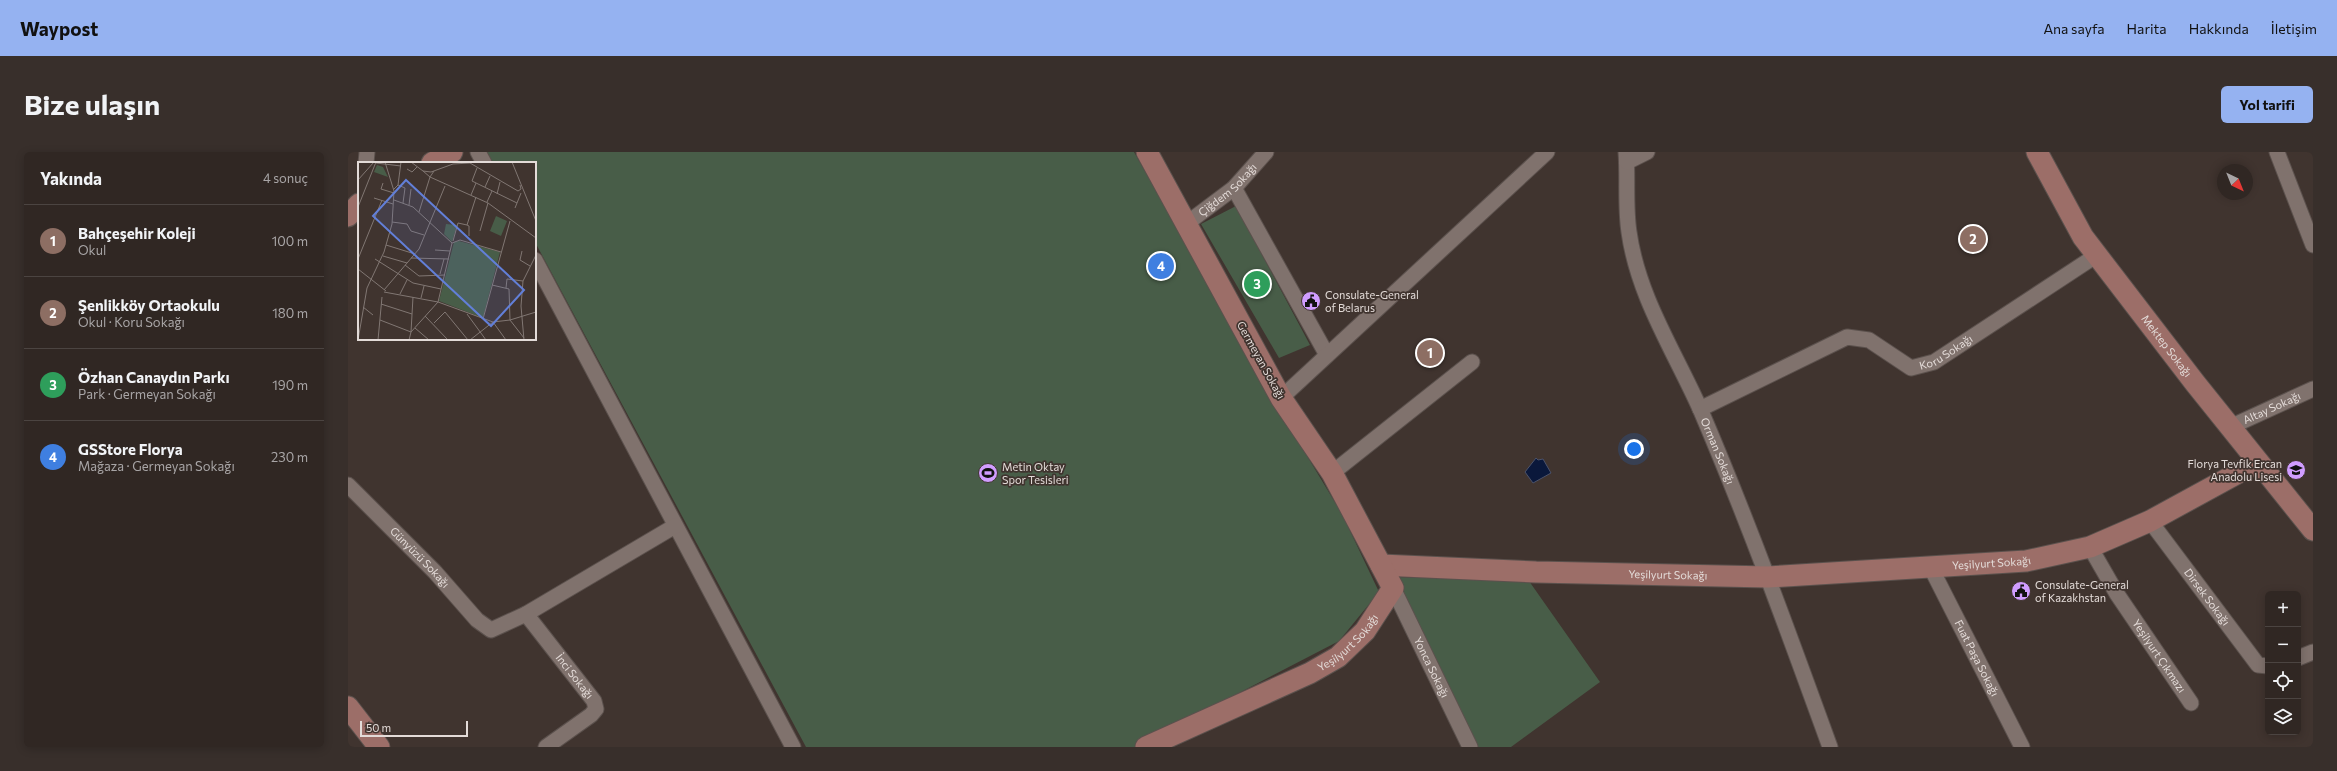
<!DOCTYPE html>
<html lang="tr">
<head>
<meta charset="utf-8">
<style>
	:root { --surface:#302723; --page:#382f2b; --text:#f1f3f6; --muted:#a8a5a6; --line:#4b4441; --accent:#95b2f1 }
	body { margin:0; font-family:Commissioner,sans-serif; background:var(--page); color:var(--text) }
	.controls { position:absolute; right:12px; bottom:12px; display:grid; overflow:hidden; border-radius:6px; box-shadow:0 2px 10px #0003 }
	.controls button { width:36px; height:36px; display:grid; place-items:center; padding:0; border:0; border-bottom:1px solid var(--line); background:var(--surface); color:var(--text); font:20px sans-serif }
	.compass { position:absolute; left:1869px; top:12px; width:36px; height:36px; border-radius:50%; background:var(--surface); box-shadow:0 2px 10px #0003; rotate:137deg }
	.scale { position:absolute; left:12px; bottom:10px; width:108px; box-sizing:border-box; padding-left:4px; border:2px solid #e3dbd8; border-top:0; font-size:11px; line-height:14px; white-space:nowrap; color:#e3dbd8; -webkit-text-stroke:3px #40342f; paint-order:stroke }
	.you { position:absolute; left:1286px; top:297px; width:14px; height:14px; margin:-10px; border:3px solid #fff; border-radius:50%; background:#1a73e8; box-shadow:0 0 0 6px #1a73e833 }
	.badge { display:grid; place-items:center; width:26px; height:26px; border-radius:50%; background:var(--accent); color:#fff; font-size:13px; font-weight:700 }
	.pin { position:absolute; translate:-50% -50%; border:2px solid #fff; box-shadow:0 1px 4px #0006 }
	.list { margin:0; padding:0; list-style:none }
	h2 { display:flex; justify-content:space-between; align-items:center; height:52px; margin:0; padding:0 16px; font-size:17px }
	h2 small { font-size:13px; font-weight:400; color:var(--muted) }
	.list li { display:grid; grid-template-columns:26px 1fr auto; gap:12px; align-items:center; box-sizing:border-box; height:72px; padding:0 16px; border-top:1px solid var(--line) }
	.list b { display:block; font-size:15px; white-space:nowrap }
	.list p { margin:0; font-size:13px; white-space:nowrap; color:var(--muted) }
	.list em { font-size:13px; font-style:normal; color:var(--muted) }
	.icon { flex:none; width:22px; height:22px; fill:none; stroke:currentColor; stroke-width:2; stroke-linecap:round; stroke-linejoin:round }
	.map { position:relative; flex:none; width:1965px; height:595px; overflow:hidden; border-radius:6px }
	header { display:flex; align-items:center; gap:24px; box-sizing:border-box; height:56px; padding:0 20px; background:var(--accent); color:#111 }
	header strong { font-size:19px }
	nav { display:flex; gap:22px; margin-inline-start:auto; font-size:14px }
	.intro { display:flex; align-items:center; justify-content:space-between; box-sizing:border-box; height:96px; padding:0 24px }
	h1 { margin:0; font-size:28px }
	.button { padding:10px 18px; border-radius:6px; background:var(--accent); color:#111; font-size:14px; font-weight:700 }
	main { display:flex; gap:24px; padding:0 24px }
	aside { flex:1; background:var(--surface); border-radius:6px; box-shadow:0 2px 10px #0003 }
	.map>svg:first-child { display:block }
	.green { fill:#485d48 }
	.water { fill:#0a183b; stroke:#4b526a }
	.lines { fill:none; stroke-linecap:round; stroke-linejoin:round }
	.street-casing { stroke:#5b514d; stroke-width:17 }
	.secondary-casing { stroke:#5b514d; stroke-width:23 }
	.street { stroke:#80726d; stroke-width:15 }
	.secondary { stroke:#9c6e68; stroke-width:21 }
	.labels { text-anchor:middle; stroke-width:3.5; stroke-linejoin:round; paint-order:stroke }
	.street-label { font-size:11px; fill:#e3dbd8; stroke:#40342f }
	.poi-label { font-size:11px; fill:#e3dbd8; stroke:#40342f; text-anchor:start }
	.inset-road { fill:none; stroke:#817773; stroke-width:1 }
	.view { fill:#627fd8; fill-opacity:0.15; stroke:#627fd8; stroke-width:2 }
	.inset-edge { fill:none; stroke:#e3dbd8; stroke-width:2 }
</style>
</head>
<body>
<header>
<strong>Waypost</strong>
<nav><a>Ana sayfa</a><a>Harita</a><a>Hakkında</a><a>İletişim</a></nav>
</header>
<div class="intro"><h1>Bize ulaşın</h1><a class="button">Yol tarifi</a></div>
<main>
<aside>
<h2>Yakında<small>4 sonuç</small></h2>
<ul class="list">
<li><span class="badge" style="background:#8d6e63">1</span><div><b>Bahçeşehir Koleji</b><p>Okul</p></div><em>100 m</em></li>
<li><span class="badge" style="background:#8d6e63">2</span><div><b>Şenlikköy Ortaokulu</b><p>Okul · Koru Sokağı</p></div><em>180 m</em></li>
<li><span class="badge" style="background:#2e9e5b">3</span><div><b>Özhan Canaydın Parkı</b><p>Park · Germeyan Sokağı</p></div><em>190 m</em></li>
<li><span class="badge" style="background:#3f7fe0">4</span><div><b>GSStore Florya</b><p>Mağaza · Germeyan Sokağı</p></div><em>230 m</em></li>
</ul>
</aside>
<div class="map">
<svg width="1965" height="595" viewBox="0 0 1965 595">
	<rect width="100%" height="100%" fill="#40342f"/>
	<path class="green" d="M 139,0 L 786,0 L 944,279 L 994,362 L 1031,440 L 991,489 L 787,595 L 458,595 L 187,90 L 187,11 L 145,11 Z
		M 888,54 L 962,193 L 931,206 L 853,72 Z
		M 1047,425 L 1181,429 L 1252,530 L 1163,595 L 1129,595 Z"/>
	<path class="water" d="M 1188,306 L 1190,308 L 1195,307 L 1203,321 L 1185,331 L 1177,320 Z"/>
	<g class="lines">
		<defs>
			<g id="street">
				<path d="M 130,0 L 136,11"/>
				<path id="s1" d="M 1278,0 C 1280,26 1277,54 1281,80 C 1290,145 1327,200 1353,259 C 1400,369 1441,482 1482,595"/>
				<path d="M 1929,0 L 1965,93"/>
				<path d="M 1279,10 L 1299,0"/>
				<path d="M 18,11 L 19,0"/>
				<path d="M 886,36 L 979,203"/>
				<path id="s2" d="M 838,72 L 886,36 L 918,0"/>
				<path d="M 187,108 L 445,595"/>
				<path d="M 933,246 L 1199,0"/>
				<path id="s3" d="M 1352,257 L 1499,185 L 1521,188 L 1563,216 L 1586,210 L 1749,103"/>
				<path id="s4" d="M 1882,275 L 1965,237"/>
				<path d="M 984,321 L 1124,210"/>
				<path id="s5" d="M 0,333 L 87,420 L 129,468 L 143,478 L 178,462 L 327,374"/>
				<path id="s6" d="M 1802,369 L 1910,513 L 1920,514"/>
				<path id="s7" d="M 1742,395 L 1769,442 L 1843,551"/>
				<path id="s8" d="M 1583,416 L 1674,595"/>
				<path id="s9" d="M 1045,436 L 1122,595"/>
				<path id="s10" d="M 178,462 L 246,549 L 248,557 L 243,563 L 198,595"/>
				<path d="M 1950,506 L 1965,500"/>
			</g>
			<g id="secondary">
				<path id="s11" d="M 1689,0 L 1735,85 L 1847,231 L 1965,378"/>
				<path d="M 84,11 L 104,0"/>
				<path d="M 0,64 L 11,52"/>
				<path id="s12" d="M 1033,413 L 1188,420 L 1420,425 L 1678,409 L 1742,395 L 1802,369 L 1910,310"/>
				<path d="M 0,555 L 31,595"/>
				<path id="s13" d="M 798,595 L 962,521 L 990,505 L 1017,479 L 1045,436 L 984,321 L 933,246 L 799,0"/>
			</g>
		</defs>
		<use href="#street" class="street-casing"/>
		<use href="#secondary" class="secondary-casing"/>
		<use href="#street" class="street"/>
		<use href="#secondary" class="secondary"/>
	</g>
	<defs>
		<symbol id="civic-disc" viewBox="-11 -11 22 22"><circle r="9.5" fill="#d09dff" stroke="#40342f"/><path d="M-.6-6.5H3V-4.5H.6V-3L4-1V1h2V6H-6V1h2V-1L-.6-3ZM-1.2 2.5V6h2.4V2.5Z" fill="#111"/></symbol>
		<symbol id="school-disc" viewBox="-11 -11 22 22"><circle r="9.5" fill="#d09dff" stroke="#40342f"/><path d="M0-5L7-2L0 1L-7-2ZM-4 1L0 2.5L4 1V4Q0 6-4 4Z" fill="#111"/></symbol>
		<symbol id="stadium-disc" viewBox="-11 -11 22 22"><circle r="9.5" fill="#d09dff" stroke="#40342f"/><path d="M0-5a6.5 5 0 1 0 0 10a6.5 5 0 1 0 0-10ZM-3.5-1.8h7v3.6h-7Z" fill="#111"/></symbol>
	</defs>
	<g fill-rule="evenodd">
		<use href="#civic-disc" x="952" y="138" width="22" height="22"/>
		<use href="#school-disc" x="1937" y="307" width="22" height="22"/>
		<use href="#stadium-disc" x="629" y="310" width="22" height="22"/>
		<use href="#civic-disc" x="1662" y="428" width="22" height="22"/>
	</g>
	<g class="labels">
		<g class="street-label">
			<text dy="4" stroke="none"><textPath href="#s2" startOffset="54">Çiğdem Sokağı</textPath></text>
			<text dy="4" stroke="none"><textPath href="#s11" startOffset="234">Mektep Sokağı</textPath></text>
			<text dy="4" stroke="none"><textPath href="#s3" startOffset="275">Koru Sokağı</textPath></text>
			<text transform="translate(913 208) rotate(61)" y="4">Germeyan Sokağı</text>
			<text dy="4" stroke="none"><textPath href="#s4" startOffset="46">Altay Sokağı</textPath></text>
			<text dy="4" stroke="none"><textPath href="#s1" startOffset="317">Orman Sokağı</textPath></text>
			<text dy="4" stroke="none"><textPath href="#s5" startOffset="102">Günyüzü Sokağı</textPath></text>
			<text dy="4" stroke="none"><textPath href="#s12" startOffset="611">Yeşilyurt Sokağı</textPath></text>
			<text dy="4" stroke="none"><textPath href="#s12" startOffset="287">Yeşilyurt Sokağı</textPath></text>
			<text dy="4" stroke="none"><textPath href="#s6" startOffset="95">Dirsek Sokağı</textPath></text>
			<text dy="4" stroke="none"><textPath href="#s13" startOffset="229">Yeşilyurt Sokağı</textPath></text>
			<text dy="4" stroke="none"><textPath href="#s7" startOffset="129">Yeşilyurt Çıkmazı</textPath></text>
			<text dy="4" stroke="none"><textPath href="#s8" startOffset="101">Fuat Paşa Sokağı</textPath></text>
			<text dy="4" stroke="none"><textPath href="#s9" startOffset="88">Yonca Sokağı</textPath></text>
			<text dy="4" stroke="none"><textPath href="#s10" startOffset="79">İnci Sokağı</textPath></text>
		</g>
		<g class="poi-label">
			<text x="977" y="147">Consulate-General<tspan x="977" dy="13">of Belarus</tspan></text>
			<text x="1934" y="316" text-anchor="end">Florya Tevfik Ercan<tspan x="1934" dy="13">Anadolu Lisesi</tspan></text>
			<text x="654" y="319">Metin Oktay<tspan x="654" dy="13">Spor Tesisleri</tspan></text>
			<text x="1687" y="437">Consulate-General<tspan x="1687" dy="13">of Kazakhstan</tspan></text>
		</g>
	</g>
	<g transform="translate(10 10)">
		<rect width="178" height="178" fill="#40342f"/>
		<path d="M 19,3 L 25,5 L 30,15 L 16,10 ZM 138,54 L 149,59 L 143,74 L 132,69 ZM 88,62 L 99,63 L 94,80 L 86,72 ZM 101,79 L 142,90 L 125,156 L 81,139 L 96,80 Z" fill="#485d48"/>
		<path class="inset-road" d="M 53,0 L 65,9 L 73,10 L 95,2 L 112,1 L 160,29 L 163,27 L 162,23M 154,0 L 178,59M 18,1 L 43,4M 119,6 L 114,19 L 159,41M 49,7 L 54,10 L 59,5M 65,9 L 72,15 L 76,9M 0,18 L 16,0M 25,21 L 23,27 L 36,31M 40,23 L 47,26 L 45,41M 127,25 L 132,14M 36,27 L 40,23 L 43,0M 139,32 L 142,20M 113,33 L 118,21M 16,36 L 35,42M 36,38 L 55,45 L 94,81M 129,40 L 134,29M 51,43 L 53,27M 0,45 L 18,0M 157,46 L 163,31M 61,50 L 72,15 L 130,41 L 178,76M 34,60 L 49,62 L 53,69 L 66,73M 109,63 L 111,64 L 111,74M 122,69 L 130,41M 95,79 L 100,61 L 109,63 L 118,35M 94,81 L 102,78 L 143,90M 28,83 L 57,92M 77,88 L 92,89M 164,89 L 162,98 L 172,104M 25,94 L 49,101M 53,96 L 91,97M 0,97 L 24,38M 17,97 L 55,121 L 83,127M 47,103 L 61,114M 0,107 L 28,129M 82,112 L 86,97M 61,114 L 87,113M 134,123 L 151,127 L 152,158 L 166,176M 148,126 L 149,117 L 165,119M 26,128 L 61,87 L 87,24M 26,130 L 80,140 L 135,160 L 152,158 L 178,150M 42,132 L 49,118M 63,136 L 66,124M 80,140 L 94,81M 23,142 L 54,152M 5,145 L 15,153M 109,152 L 128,178M 67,154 L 90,178M 125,157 L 152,59M 22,158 L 53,170 L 55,135M 76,161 L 87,150 L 110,178M 57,166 L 71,178M 0,178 L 9,126 L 26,90 L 34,62 L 36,29 L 27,0M 20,178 L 24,135M 51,178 L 53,170 L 80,140M 112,178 L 135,160 L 148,178M 166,178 L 163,144 L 165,119 L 178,93"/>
		<path class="view" d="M 48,18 L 166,128 L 133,164 L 15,54 Z"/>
		<rect width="178" height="178" class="inset-edge"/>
	</g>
</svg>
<div class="controls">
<button>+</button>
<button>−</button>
<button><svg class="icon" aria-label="locate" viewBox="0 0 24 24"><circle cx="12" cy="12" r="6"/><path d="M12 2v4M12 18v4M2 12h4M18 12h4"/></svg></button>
<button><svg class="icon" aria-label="layers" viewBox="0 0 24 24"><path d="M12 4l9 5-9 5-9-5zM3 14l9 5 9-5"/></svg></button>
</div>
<svg class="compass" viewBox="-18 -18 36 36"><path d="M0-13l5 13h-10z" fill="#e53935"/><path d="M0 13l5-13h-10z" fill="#a8a5a6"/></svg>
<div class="scale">50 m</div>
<div class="you"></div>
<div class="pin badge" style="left:1082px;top:201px;background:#8d6e63">1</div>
<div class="pin badge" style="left:1625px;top:87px;background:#8d6e63">2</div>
<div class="pin badge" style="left:909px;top:132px;background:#2e9e5b">3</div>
<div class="pin badge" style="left:813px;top:114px;background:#3f7fe0">4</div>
</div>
</main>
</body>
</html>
